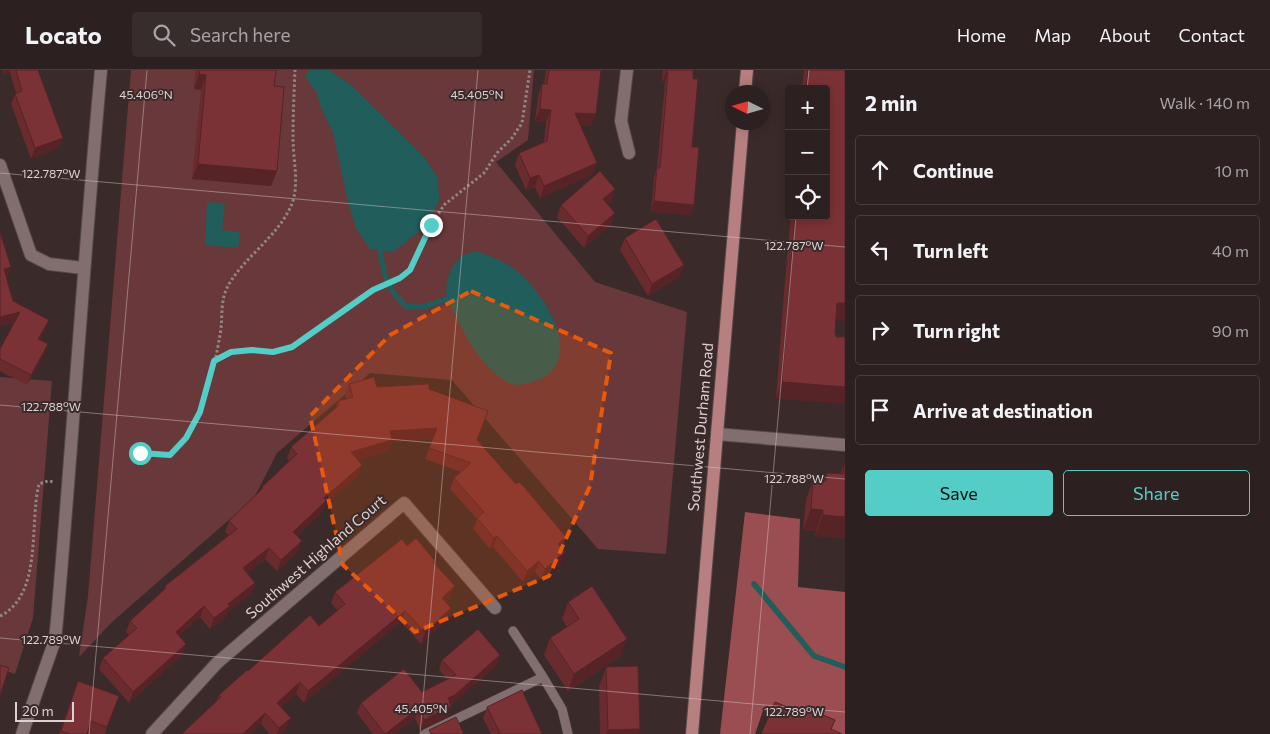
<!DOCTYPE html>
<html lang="en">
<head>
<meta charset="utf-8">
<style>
	:root { --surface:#2c2020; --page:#382d2d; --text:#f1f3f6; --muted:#a6a3a5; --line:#483e3e; --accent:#54cdc6 }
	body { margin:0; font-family:Commissioner,sans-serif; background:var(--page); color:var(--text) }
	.controls { position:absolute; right:15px; top:15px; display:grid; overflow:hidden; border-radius:5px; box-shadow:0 2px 12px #0003 }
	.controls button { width:45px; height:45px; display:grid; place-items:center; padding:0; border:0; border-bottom:1px solid var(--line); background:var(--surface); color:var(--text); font:25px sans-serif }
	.compass { position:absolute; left:725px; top:15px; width:45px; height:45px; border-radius:50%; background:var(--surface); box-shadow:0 2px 12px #0003; rotate:275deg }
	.scale { position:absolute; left:15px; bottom:12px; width:59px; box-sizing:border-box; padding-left:5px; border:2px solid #ddd1d1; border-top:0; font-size:14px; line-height:18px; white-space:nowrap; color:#ddd1d1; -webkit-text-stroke:4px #3b2a2a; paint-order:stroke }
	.stop { position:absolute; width:15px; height:15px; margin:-11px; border:4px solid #54cdc6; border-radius:50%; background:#fff }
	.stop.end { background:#54cdc6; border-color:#fff; box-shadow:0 1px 5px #0008 }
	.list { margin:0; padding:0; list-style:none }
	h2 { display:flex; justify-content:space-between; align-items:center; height:65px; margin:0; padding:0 20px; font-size:21px }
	h2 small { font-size:16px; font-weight:400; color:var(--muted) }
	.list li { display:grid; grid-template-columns:32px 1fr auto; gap:15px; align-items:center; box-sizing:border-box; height:70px; margin:0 10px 10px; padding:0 10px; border:1px solid var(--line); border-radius:5px }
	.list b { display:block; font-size:19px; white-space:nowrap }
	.list em { font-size:16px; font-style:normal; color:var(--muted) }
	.actions { display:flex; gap:10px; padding:15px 20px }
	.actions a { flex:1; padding:11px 0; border:1px solid var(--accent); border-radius:5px; text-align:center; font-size:18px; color:var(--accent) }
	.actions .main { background:var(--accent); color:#111 }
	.icon { flex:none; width:28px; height:28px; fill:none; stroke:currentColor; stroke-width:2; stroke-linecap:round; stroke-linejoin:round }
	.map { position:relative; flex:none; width:845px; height:664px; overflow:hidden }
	header { display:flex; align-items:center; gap:30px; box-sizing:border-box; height:70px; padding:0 25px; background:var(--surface); border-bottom:1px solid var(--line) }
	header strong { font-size:24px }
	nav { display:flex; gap:28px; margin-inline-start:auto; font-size:18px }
	.search { width:350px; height:45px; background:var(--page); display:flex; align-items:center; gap:12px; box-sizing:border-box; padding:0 18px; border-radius:5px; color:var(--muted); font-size:19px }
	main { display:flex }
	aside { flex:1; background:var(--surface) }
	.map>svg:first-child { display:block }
	.green { fill:#68383a }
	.forest { fill:#9a4e51 }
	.water { fill:#215d5a }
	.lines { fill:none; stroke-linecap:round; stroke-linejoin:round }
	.stream { stroke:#215d5a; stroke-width:5.5 }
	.lane-casing { stroke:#564848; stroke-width:10 }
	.street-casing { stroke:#564848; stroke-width:14 }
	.primary-casing { stroke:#564848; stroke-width:14 }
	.path { stroke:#938585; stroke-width:3; stroke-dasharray:2.5 2.5; stroke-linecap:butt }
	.lane { stroke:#826e6e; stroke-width:9 }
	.street { stroke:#826e6e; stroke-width:12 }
	.primary { stroke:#b77f80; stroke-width:12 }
	.wall { fill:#6a2b2f }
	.shaded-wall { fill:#562326 }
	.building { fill:#7b3237; stroke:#562326 }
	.route { stroke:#54cdc6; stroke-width:6 }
	.marked { fill:#e8590c; fill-opacity:0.2; stroke:#e8590c; stroke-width:4; stroke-dasharray:10 6; stroke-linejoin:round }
	.ticks { fill:none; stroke:#ddd1d1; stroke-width:1; stroke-opacity:0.45 }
	.labels { text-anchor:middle; stroke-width:4; stroke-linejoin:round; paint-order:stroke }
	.street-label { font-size:15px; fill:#ddd1d1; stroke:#3b2a2a }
	.ticks-label { font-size:12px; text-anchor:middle; fill:#ddd1d1; stroke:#3b2a2a; stroke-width:4; stroke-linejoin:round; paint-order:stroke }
</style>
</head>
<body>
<header>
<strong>Locato</strong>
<div class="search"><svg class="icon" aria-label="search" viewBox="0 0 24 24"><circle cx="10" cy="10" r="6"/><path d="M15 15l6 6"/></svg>Search here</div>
<nav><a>Home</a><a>Map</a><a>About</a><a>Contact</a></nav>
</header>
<main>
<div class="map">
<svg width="845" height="664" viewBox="0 0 845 664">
	<rect width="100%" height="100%" fill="#3b2a2a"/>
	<path class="green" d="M 131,0 L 534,0 L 528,70 L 496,92 L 595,212 L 687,242 L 666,484 L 598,479 L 452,310 L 370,303 L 277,383 L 254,428 L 112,552 L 79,587 L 88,526 Z
		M 0,307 L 52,311 L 33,548 L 15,604 L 0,599 Z"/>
	<path class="forest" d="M 745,442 L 800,449 L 798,517 L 845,522 L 845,664 L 821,664 L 764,638 L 755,664 L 720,664 Z"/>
	<path class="water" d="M 310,0 L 329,0 L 351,15 L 425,88 L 438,108 L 439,131 L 424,158 L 393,182 L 370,179 L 356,158 L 348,132 L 333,63 L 321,38 L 317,23 L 305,7 Z
		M 207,132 L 225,133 L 222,160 L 240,162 L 238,178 L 205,175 Z
		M 475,181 C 488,185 501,190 513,198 C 543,219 589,292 535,311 C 527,314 517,317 509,313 C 483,300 466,268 454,242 C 451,238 448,233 447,229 C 444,215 450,196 461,187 C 464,184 470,183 475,181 Z"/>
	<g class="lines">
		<path class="stream" d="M 380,180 C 384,205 387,220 407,237 L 423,237 L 447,229
			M 754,514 L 814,586 L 845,597"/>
		<defs>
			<path id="lane" d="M 513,561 L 543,607
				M 425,664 L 543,607 L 562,639 L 568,664"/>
			<path id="street" d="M 627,0 L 621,51 L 629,83
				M 0,95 L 31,185 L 49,194 L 83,198
				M 717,364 L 845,375
				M 22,664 L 55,570 L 57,550 C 73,367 84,183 101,0
				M 152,664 L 217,593 L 404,433 L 495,538"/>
			<path id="primary" d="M 745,22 L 747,0
				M 692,664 L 743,52"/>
		</defs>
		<use href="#lane" class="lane-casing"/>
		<use href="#street" class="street-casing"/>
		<use href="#primary" class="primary-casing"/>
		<path class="path" d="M 215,291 L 231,283 L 252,280 L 273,282 L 292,277 L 373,220 L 400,209 L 410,200 L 431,155 L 444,135 L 484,103 L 497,83 L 512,68 L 522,53 L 530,0
			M 140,383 L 170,385 C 175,380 182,375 186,369 C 204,344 215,295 220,265 C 223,250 220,235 226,220 C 239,191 277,168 291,136 C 300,116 293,90 293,68 C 293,46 294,23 295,0
			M 0,546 C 43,525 29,453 39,414 L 48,411 L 54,412"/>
		<use href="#lane" class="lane"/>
		<use href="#street" class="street"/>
		<use href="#primary" class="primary"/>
	</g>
	<path class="wall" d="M 3,0 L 38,0 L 63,68 L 59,78 L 31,89 L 11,34 L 15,24 L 16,23 L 10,2 L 4,4 Z
		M 195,0 L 276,0 L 274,16 L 271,116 L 192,109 L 201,20 L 194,19 Z
		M 546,0 L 601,0 L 596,44 L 591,56 L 580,55 L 597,93 L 592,105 L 540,128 L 535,117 L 526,120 L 515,95 L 519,83 L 544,72 L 546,52 L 535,51 L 538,26 L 542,14 L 544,14 Z
		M 663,0 L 693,0 L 692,77 L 694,135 L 690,145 L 651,142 L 654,108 L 657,98 L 665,12 L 662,12 Z
		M 804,0 L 845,0 L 836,250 L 776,329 L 784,221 L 791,146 L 826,146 L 826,19 L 802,19 Z
		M 615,119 L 611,131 L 607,134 L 611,155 L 584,178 L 557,147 L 561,135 Z
		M 0,162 L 6,207 L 13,231 L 49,250 L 45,260 L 40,269 L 48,274 L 44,284 L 27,315 L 0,301 L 0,279 L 14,252 L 0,256 Z
		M 625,168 L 680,207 L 648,226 L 620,180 Z
		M 349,314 L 377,317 L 429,319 L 477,370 L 562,478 L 561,493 L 541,509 L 535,502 L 523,512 L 493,477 L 490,479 L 473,459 L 477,449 L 450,419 L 454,408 L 461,402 L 425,389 L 433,369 L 392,372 L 388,381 L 358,390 L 358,406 L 325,434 L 322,442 L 297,466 L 298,482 L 277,501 L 265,489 L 247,503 L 255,513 L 251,524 L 227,542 L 226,547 L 210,559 L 200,547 L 179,566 L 186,574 L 182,585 L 129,633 L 99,599 L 103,588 L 129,565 L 126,562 L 130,551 L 164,520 L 165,516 L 229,465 L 225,462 L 229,451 L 260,421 L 262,417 L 289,391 L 287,388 L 291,377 L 335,339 L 338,331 L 346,329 L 345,325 Z
		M 844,395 L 845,395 L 845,468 L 815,466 L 816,461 L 803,460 L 806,430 L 813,410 L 824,411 L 827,403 L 840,404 Z
		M 407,476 L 435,491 L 434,493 L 451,527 L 446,532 L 447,550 L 421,574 L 401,552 L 304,633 L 296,624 L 281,637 L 286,659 L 281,664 L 270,664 L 261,654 L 216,631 L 219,625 L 248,601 L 319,556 L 338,541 L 331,533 L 335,522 Z
		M 568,532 L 621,586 L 568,621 L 544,585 L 550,568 L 567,557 L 562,549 Z
		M 442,590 L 497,595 L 451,635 L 448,646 L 420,660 L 415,648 L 395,664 L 373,664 L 357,643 L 361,633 L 422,622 L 447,609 L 439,600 Z
		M 606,597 L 640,659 L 638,664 L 600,664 L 599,617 Z
		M 78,611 L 107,657 L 105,664 L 90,664 L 87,663 L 86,664 L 59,664 Z
		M 487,637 L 542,664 L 491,664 L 483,648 Z"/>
	<path class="shaded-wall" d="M 5,0 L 10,0 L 10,2 L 4,4 Z
		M 666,2 L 668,2 L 665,12 L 662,12 Z
		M 199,4 L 206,5 L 201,20 L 194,19 Z
		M 540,39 L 551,40 L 546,52 L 535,51 Z
		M 575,43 L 596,44 L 591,56 L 571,54 Z
		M 63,68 L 59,78 L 31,89 L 35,78 Z
		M 597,93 L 592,105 L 540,128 L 544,116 Z
		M 198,94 L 277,101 L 271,116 L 192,109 Z
		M 539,105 L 535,117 L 526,120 L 530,108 Z
		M 615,119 L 611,131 L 599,141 L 603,129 Z
		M 654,131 L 694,135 L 690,145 L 651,142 Z
		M 615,143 L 611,155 L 584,178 L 588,166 Z
		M 684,195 L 680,207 L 648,226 L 652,214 Z
		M 11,197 L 7,207 L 0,209 L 4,199 Z
		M 837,233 L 845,233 L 845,251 L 831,249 Z
		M 20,242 L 16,252 L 0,256 L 0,247 Z
		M 49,250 L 45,260 L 35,279 L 38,269 Z
		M 48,274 L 44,284 L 27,315 L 31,305 Z
		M 782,312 L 845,317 L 845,334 L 776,329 Z
		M 437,358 L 433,369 L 392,372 L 388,381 L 347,393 L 351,382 L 390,361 Z
		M 362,395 L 358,406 L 325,434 L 322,442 L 289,473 L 293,462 L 324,428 Z
		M 811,439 L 823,440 L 816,461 L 803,460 Z
		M 823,445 L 845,447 L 845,468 L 815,466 Z
		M 497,466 L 493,477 L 490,479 L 494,468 Z
		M 566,467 L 562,478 L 558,474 Z
		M 302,471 L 298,482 L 277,501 L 281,490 Z
		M 269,478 L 265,489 L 239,509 L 243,498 Z
		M 565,482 L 561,493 L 541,509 L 545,499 Z
		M 539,491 L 535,502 L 523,512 L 527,501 Z
		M 255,513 L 251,524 L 227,542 L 226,547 L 210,559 L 214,548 L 228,534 Z
		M 455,516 L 451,527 L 438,540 L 442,528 Z
		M 204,536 L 200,547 L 172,573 L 176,562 Z
		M 451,538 L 447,550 L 421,574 L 425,562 Z
		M 405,541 L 401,552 L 304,633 L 308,621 Z
		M 627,569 L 621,586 L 568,621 L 574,604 Z
		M 186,574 L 182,585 L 129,633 L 133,622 Z
		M 500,585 L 497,595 L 451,635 L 448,628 Z
		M 300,612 L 296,624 L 273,644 L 277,633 Z
		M 451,636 L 448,646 L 420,660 L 424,650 Z
		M 419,638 L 415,648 L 395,664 L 385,664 Z
		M 265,643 L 261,654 L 251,664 L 243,664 Z
		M 291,648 L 286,659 L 281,664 L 277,664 L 279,658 Z
		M 640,659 L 638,664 L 606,664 L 608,660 Z"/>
	<path class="building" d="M 16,0 L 38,0 L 63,68 L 35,78 L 15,24 L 22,21 Z
		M 200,0 L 276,0 L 274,16 L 284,17 L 277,101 L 198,94 L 206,5 L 199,4 Z
		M 549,0 L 601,0 L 596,44 L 575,43 L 597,93 L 544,116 L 539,105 L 530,108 L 519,83 L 547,71 L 551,40 L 540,39 L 542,14 L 547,14 Z
		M 666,0 L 693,0 L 693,9 L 698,9 L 692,77 L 699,77 L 694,135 L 654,131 L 657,98 L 660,98 L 668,2 L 666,2 Z
		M 808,0 L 845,0 L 845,233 L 837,233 L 835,262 L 836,267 L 845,267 L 845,317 L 782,312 L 790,205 L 795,146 L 826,146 L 826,19 L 806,19 Z
		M 600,101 L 615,119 L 603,129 L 615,143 L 588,166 L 561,135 Z
		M 656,149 L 684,195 L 652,214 L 625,168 Z
		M 0,162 L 11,197 L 4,199 L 13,231 L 49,250 L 38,269 L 48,274 L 31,305 L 0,289 L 0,279 L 20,242 L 0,247 Z
		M 374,307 L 377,317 L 429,314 L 429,319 L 488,341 L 477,370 L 516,414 L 519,412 L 525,418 L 566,467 L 558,474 L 565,482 L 545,499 L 539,491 L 527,501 L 497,466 L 494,468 L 477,448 L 484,442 L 454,408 L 471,393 L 429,378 L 437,358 L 390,361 L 392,370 L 351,382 L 362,395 L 324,428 L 326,431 L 293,462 L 302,471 L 281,490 L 269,478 L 243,498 L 255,513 L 228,534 L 230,536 L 214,548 L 204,536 L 176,562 L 186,574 L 133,622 L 103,588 L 137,558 L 130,551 L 166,518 L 165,516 L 237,459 L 229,451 L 263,418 L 262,417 L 297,384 L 291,377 L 339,335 L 338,331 L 353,327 L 349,314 Z
		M 844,395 L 845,395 L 845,447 L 823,445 L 823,440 L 811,439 L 813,410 L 826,411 L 827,403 L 843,404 Z
		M 416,468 L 435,491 L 433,492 L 455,516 L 442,528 L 451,538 L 425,562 L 405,541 L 308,621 L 300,612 L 277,633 L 291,648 L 279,658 L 265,643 L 243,664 L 182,664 L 188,658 L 221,627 L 219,625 L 247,600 L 248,601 L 310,545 L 319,556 L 345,534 L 335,522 L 402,469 L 407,476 Z
		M 592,516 L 627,569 L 574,604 L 550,568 L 579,549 L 568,532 Z
		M 478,559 L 500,585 L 455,625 L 448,628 L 451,636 L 424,650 L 419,638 L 385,664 L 361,633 L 404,599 L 422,622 L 456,605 L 442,590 Z
		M 0,595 L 9,598 L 0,625 Z
		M 638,596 L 640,659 L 608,660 L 606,597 Z
		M 78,611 L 119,626 L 107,657 L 91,651 L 87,664 L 70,664 L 61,661 Z
		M 522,620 L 542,664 L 497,664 L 500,663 L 487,637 Z
		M 775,632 L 802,643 L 804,637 L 835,650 L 831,659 L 842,664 L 761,664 Z
		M 456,647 L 464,664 L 431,664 L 429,660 Z"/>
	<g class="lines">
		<path class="route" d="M 140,383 L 170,385 L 186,368 L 200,342 L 214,291 L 231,282 L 252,280 L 273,282 L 292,277 L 373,220 L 400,208 L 410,200 L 431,155"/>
	</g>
	<path class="marked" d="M 471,221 L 611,283 L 590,416 L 549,506 L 415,562 L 343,495 L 310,346 L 390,265 Z"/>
	<path class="ticks" d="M 807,19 L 809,0M 0,103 L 845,177M 0,335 L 845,409M 0,568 L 845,642M 89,664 L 147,0M 420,664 L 478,0M 750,664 L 796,146"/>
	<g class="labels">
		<g class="street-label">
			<text transform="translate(701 357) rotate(-85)" y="5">Southwest Durham Road</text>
			<text transform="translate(316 487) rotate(-41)" y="5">Southwest Highland Court</text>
		</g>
	</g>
	<g class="ticks-label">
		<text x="146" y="29">45.406°N</text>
		<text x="477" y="29">45.405°N</text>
		<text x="51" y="108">122.787°W</text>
		<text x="794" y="180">122.787°W</text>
		<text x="51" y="341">122.788°W</text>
		<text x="794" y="413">122.788°W</text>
		<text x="51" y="574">122.789°W</text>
		<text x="421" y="643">45.405°N</text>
		<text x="794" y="646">122.789°W</text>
	</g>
</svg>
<div class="controls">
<button>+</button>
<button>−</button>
<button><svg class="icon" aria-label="locate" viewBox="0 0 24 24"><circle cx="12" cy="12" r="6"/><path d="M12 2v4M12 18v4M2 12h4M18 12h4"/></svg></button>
</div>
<svg class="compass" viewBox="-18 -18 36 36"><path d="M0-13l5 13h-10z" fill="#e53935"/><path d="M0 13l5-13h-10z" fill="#a6a3a5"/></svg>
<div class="scale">20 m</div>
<div class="stop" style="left:140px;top:383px"></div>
<div class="stop end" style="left:431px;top:155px"></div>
</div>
<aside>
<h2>2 min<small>Walk · 140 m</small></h2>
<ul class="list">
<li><svg class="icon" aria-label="ahead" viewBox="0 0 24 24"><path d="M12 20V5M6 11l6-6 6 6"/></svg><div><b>Continue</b></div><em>10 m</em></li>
<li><svg class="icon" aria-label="left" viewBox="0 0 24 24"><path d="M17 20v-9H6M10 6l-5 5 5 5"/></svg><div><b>Turn left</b></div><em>40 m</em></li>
<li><svg class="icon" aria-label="right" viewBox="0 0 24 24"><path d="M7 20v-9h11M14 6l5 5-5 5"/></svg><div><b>Turn right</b></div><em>90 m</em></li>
<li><svg class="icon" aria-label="arrive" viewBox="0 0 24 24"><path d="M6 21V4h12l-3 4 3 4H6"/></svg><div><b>Arrive at destination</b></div></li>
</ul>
<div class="actions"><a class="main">Save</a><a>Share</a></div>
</aside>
</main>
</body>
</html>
